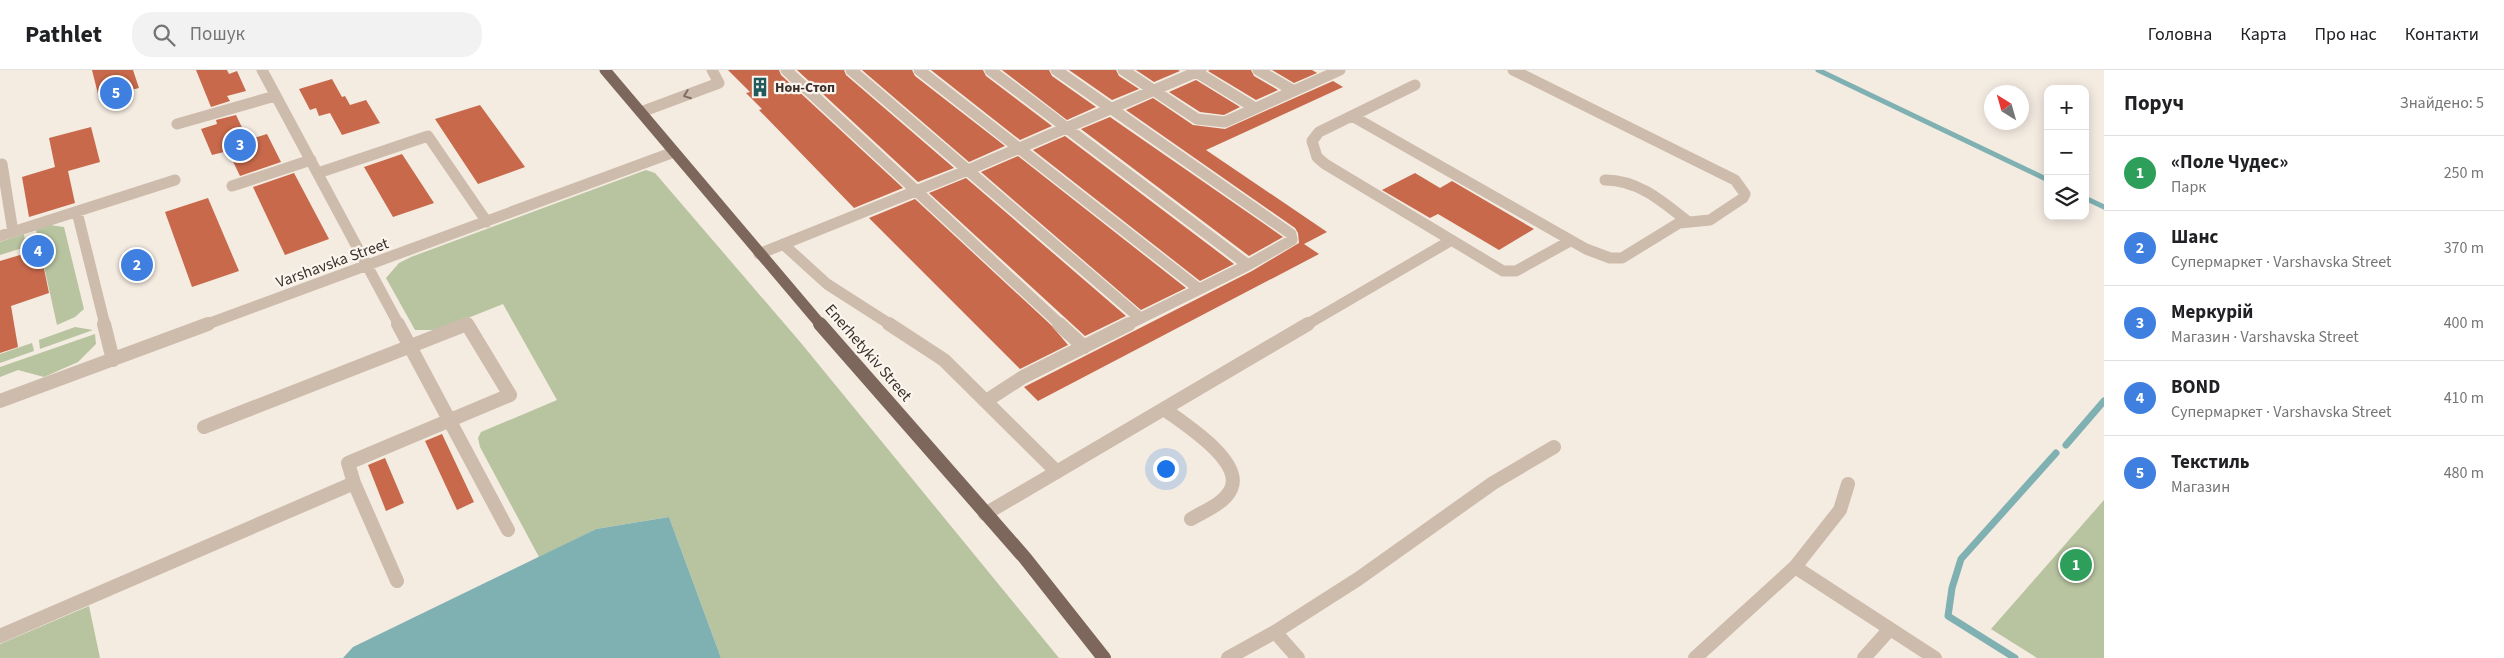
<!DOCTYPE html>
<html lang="uk">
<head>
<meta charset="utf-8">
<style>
	:root { --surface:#fff; --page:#f2f2f2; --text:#202124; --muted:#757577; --line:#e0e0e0; --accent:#1f5a5e }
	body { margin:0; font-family:"Source Sans 3",sans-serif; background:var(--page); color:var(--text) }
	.controls { position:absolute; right:15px; top:15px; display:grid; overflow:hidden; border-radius:10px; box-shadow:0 2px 12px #0003 }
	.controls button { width:45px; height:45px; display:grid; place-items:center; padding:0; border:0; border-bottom:1px solid var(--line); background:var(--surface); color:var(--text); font:25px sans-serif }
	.compass { position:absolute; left:1984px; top:15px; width:45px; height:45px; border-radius:50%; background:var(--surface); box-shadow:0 2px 12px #0003; rotate:323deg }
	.you { position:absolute; left:1165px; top:398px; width:18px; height:18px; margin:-12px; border:4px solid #fff; border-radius:50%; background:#1a73e8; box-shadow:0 0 0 8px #1a73e833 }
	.badge { display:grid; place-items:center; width:32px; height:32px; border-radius:50%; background:var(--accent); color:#fff; font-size:16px; font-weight:700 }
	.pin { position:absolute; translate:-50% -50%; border:2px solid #fff; box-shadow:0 1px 5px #0006 }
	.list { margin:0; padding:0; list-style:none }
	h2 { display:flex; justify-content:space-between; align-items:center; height:65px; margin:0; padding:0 20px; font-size:21px }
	h2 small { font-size:16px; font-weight:400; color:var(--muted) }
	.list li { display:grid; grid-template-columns:32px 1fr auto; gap:15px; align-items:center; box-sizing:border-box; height:75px; padding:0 20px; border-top:1px solid var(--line) }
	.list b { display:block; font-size:19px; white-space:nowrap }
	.list p { margin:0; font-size:16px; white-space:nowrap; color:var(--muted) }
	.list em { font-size:16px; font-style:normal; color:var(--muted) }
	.icon { flex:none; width:28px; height:28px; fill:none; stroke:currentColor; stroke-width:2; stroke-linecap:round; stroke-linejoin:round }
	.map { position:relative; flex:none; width:2104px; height:588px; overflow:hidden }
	header { display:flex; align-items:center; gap:30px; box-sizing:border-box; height:70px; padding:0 25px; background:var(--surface); border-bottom:1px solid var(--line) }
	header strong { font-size:24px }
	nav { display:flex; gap:28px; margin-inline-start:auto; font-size:18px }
	.search { width:350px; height:45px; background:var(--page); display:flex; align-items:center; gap:12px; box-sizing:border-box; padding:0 18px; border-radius:20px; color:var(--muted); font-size:19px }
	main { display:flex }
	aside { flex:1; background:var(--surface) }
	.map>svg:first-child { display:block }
	.green { fill:#b8c4a0 }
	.water { fill:#7fb0b2 }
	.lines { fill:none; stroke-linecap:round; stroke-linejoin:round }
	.stream-far1 { stroke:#7fb0b2; stroke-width:5 }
	.stream { stroke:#7fb0b2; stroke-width:7 }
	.building { fill:#c8694b }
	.minor-far1 { stroke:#cdbbac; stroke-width:11 }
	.minor { stroke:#cdbbac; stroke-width:14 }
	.major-far1 { stroke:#7d675c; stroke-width:11 }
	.major { stroke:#7d675c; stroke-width:14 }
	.oneway { stroke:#7d6f65 }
	.labels { text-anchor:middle; stroke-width:4.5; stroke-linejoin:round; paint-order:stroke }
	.far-poi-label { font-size:14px; font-weight:bold; fill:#3b302b; stroke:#fbf5ee; text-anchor:start }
	.street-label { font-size:16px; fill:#3b302b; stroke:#fbf5ee }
</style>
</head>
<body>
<header>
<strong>Pathlet</strong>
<div class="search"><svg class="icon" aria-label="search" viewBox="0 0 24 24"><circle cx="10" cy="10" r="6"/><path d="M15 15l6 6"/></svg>Пошук</div>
<nav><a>Головна</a><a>Карта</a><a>Про нас</a><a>Контакти</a></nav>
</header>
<main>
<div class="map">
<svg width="2104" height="588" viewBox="0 0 2104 588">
	<rect width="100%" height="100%" fill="#f4ebe1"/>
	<path class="green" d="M 646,100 L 655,103 L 801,273 L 1059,588 L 721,588 L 669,447 L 596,459 L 539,487 L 480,377 L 478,368 L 481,362 L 557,330 L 503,234 L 438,260 L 415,260 L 386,208 L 399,193 L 411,187 Z
		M 50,155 L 64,157 L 84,239 L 75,247 L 57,255 L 36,160 Z
		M 24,164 L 26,177 L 0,185 L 0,172 Z
		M 75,257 L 93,260 L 40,279 L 39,270 Z
		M 95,264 L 96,274 L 78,292 L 44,307 L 18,300 L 0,307 L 0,297 Z
		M 32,273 L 34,281 L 0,293 L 0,284 Z
		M 2104,430 L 2104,588 L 2037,588 L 1991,559 Z
		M 89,536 L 100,588 L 0,588 L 0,574 Z"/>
	<path class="water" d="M 669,447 L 721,588 L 343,588 L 353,577 L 596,459 Z"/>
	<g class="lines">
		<path class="stream-far1" d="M 1818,0 L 2048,110
			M 2085,128 L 2104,137"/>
		<path class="stream" d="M 2066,375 L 2104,331
			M 2015,588 L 1948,546 L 1952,518 L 1961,489 L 2056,383"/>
	</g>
	<path class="building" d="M 92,0 L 133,0 L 139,18 L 99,28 Z
		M 196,0 L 227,0 L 229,4 L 237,1 L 246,21 L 227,26 L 230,31 L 211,37 Z
		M 728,0 L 779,0 L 781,5 L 903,118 L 854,138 L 759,40 L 762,39 L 746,23 L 750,22 Z
		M 797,0 L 844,0 L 846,5 L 954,98 L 918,112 Z
		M 862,0 L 912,0 L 915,6 L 1005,76 L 969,92 Z
		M 931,0 L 983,0 L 986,6 L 1052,56 L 1020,70 Z
		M 1002,0 L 1049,0 L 1052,6 L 1096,37 L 1067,50 Z
		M 1069,0 L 1116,0 L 1119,6 L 1139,19 L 1112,30 Z
		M 1136,0 L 1178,0 L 1180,1 L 1154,12 Z
		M 1210,0 L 1251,0 L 1254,6 L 1278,20 L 1256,30 L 1208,1 Z
		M 1272,0 L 1312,0 L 1317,3 L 1294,13 Z
		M 332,9 L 342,27 L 345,26 L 350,35 L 366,30 L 380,53 L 342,65 L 330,43 L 319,46 L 316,38 L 310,40 L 299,19 Z
		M 1196,10 L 1240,37 L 1224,45 L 1200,42 L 1169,22 Z
		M 1333,11 L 1343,17 L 1206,80 L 1327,162 L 1304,174 L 1319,184 L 1038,331 L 1024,317 L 1252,201 L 1299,173 L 1298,163 L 1295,158 L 1126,40 L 1153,28 L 1193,55 L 1225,59 Z
		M 480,35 L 525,97 L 478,114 L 435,49 Z
		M 236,45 L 248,70 L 267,64 L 281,92 L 240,106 L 228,81 L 212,85 L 201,59 L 217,54 L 216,50 Z
		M 1110,47 L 1283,167 L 1249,186 L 1081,59 Z
		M 91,57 L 100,92 L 68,101 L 75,133 L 29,147 L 22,107 L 55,97 L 49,68 Z
		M 1065,66 L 1234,194 L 1200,211 L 1033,80 Z
		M 402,84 L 434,133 L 393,147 L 364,97 Z
		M 1018,86 L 1186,218 L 1141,240 L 981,102 Z
		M 294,103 L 329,169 L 285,185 L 253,117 Z
		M 1415,103 L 1440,118 L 1452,111 L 1534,159 L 1499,180 L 1438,144 L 1430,148 L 1382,120 Z
		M 966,108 L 1126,246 L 1085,266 L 929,123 Z
		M 208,128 L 239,201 L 192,217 L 165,142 Z
		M 915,129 L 1051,255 L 1068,275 L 1020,299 L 869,148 Z
		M 40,179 L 49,223 L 11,236 L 18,277 L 0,283 L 0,191 Z
		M 442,364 L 474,432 L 457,440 L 425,371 Z
		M 385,388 L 404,433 L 386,441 L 368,395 Z"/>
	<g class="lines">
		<path class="minor-far1" d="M 262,0 L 399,255
			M 786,0 L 1061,255
			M 851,0 L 1140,248
			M 919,0 L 1199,219
			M 990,0 L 1248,195
			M 1056,0 L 1291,164 L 1292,170 L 1248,195 L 1127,255
			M 1123,0 L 1197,49 L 1225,52 L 1340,0
			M 1193,0 L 1255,38
			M 1258,0 L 1294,21
			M 1415,15 L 1319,62 L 1312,71 L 1317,87 L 1325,94 L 1503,201 L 1516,201 L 1570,171
			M 641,42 L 719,13 L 712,0
			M 1352,46 L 1586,179 L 1610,188 L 1622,188 L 1679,153 L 1710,150 L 1743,128 L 1745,124 L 1735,110 L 1513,0
			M 177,54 L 275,26
			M 2,94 L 13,162
			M 318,103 L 428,66 L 487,152
			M 1605,110 C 1638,110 1662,131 1687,151
			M 232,116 L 311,90
			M 77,142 L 105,255
			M 0,166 L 175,110
			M 783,174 L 827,214 L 891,255
			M 759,184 L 968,100 L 1201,0
			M 205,255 L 674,82
			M 463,255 L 468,255
			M 1306,255 L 1450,171"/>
		<path class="minor" d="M 104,254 L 113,290
			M 398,254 L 508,460
			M 889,254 L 944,290 L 1057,402
			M 1059,254 L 1084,277
			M 0,331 L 208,254
			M 986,331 L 1023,307 L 1129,254
			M 1164,339 C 1183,353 1244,391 1231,419 C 1224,434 1204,441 1191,449
			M 204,357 L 467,254
			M 985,444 L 1308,254
			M 1795,497 L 1935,588
			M 397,511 L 354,413 L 348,393 L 510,325 L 467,254
			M 1275,562 L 1298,588
			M 0,566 L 354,413
			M 1228,588 L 1275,562 L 1358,509 L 1493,413 L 1554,377
			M 1695,588 L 1795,497 L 1840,440 L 1848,414
			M 1864,588 L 1890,559"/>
		<path class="major-far1" d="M 605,0 L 821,255"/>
		<path class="major" d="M 820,254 L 1025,488 L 1104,588"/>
	</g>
	<defs><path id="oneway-chevron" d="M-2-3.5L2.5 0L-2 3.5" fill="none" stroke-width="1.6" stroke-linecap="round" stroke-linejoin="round" transform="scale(1.25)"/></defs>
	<use class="oneway" href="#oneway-chevron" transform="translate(687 25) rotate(159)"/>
	<defs>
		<symbol id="building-bare" viewBox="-9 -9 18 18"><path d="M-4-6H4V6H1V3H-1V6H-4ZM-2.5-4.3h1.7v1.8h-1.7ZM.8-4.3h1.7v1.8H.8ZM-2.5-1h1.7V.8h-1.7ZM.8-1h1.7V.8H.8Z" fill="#1f5a5e" stroke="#fbf5ee" stroke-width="2.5" paint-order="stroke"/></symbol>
	</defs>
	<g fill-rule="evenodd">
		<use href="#building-bare" x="746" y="3" width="28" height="28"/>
	</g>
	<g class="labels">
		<g class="far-poi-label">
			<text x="775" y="22">Нон-Стоп</text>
		</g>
		<g class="street-label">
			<text transform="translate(332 192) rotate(-20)" y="6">Varshavska Street</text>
			<text transform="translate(869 282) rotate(49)" y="6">Enerhetykiv Street</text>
		</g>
	</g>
</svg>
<div class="controls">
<button>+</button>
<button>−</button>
<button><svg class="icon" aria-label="layers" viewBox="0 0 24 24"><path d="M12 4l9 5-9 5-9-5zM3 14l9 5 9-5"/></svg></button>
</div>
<svg class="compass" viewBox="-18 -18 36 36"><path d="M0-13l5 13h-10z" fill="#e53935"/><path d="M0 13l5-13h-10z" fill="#757577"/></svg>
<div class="you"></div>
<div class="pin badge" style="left:2076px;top:495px;background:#2e9e5b">1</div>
<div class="pin badge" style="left:137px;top:195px;background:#3f7fe0">2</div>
<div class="pin badge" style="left:240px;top:75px;background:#3f7fe0">3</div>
<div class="pin badge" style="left:38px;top:181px;background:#3f7fe0">4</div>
<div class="pin badge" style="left:116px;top:23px;background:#3f7fe0">5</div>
</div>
<aside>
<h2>Поруч<small>Знайдено: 5</small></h2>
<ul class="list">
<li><span class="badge" style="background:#2e9e5b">1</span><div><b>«Поле Чудес»</b><p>Парк</p></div><em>250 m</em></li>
<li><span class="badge" style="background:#3f7fe0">2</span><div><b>Шанс</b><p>Супермаркет · Varshavska Street</p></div><em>370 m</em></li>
<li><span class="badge" style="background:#3f7fe0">3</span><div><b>Меркурій</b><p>Магазин · Varshavska Street</p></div><em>400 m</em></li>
<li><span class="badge" style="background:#3f7fe0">4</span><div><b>BOND</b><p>Супермаркет · Varshavska Street</p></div><em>410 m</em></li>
<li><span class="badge" style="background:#3f7fe0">5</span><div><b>Текстиль</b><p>Магазин</p></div><em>480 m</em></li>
</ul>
</aside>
</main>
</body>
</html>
